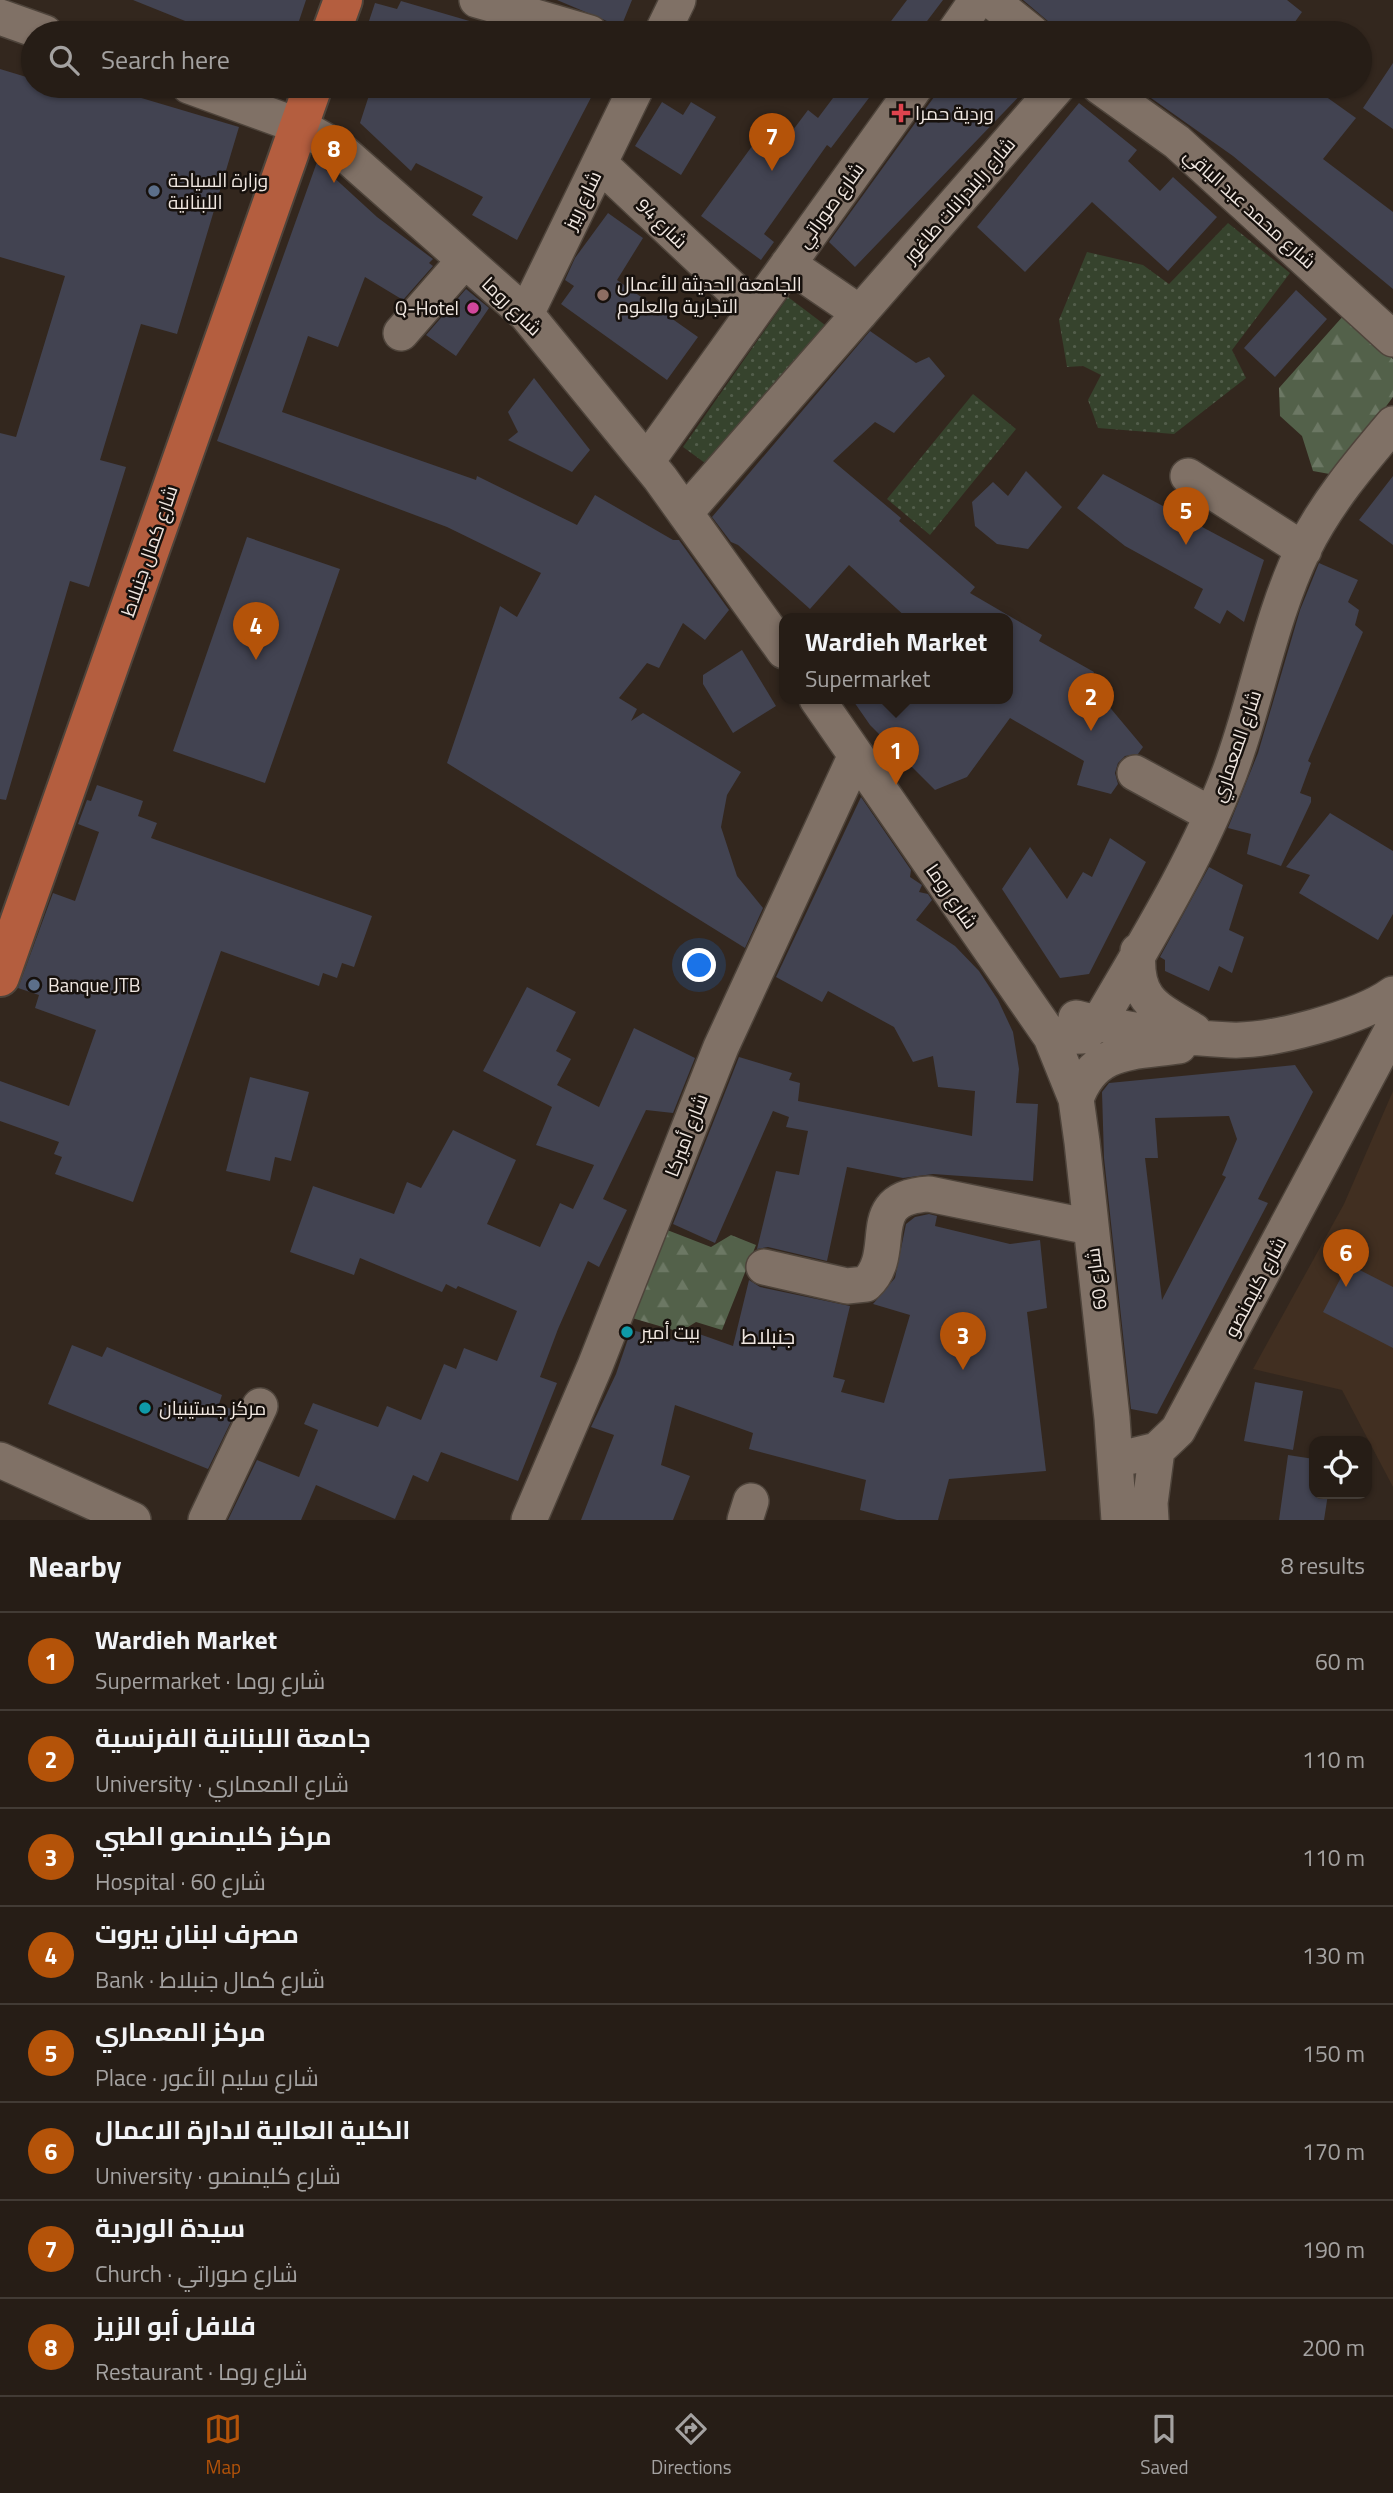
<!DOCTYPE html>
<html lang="en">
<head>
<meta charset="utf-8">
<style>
	:root { --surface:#261d16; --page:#2e261f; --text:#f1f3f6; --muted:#a4a2a1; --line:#423b35; --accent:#b45309 }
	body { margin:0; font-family:"Titillium Web",Cairo,sans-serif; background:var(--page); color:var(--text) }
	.controls { position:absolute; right:21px; bottom:21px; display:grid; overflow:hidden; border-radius:14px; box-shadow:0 2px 5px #0004 }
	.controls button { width:63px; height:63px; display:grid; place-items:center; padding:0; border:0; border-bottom:2px solid var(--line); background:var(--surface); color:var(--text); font:35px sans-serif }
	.you { position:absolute; left:700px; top:966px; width:24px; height:24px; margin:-18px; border:5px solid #fff; border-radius:50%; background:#1a73e8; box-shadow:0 0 0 10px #1a73e833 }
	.badge { display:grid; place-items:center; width:46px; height:46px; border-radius:50%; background:var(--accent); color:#fff; font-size:23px; font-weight:700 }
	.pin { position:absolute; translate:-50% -58px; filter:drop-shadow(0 2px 4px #0008) }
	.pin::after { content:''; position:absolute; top:37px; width:24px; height:21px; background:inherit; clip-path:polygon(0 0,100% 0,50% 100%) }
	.popup { position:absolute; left:779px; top:613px; width:234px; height:91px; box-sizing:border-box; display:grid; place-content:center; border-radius:14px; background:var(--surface); filter:drop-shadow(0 2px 5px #0005); font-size:23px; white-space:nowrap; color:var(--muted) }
	.popup b { font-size:26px; color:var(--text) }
	.popup::after { content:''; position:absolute; left:50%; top:100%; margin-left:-14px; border:14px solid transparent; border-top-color:var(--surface) }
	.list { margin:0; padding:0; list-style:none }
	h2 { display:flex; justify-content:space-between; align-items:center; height:91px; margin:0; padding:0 28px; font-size:30px }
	h2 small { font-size:23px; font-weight:400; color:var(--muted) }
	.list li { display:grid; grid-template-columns:46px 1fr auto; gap:21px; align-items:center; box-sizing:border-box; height:98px; padding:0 28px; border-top:2px solid var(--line) }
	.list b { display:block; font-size:26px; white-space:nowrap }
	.list p { margin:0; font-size:23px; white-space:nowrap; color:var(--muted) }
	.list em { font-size:23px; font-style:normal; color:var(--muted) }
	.icon { flex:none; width:38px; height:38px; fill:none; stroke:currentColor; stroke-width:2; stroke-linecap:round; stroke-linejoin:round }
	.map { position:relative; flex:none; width:1393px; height:1520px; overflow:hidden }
	.search { position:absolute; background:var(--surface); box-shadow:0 2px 5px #0004; left:21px; right:21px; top:21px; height:77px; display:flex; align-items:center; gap:18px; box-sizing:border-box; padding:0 24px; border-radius:38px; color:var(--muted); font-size:26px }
	.sheet { height:875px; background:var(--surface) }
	nav { display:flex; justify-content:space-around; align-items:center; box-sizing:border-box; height:98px; border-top:2px solid var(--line); background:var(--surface); font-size:19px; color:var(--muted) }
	nav a { display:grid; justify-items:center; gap:4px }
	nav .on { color:var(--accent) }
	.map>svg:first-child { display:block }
	.built { fill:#412f21 }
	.grass { fill:url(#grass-dots) }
	.forest { fill:url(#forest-firs) }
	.building { fill:#424351; fill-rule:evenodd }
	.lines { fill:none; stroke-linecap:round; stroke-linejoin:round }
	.minor-casing { stroke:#4e443b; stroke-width:38 }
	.major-casing { stroke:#4e443b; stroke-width:42 }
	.minor { stroke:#807166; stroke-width:35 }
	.major { stroke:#b45e3f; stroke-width:38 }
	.health-dot { fill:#e0444e; stroke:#17110d; stroke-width:2.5 }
	.service-dot { fill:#5c6f8a; stroke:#17110d; stroke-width:2.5 }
	.education-dot { fill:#8d6e63; stroke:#17110d; stroke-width:2.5 }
	.hotel-dot { fill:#d1479c; stroke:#17110d; stroke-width:2.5 }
	.culture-dot { fill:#0f9aa8; stroke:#17110d; stroke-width:2.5 }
	.labels { text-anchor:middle; stroke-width:5; stroke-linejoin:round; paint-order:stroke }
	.poi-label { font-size:19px; fill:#f0e7e1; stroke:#17110d; text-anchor:start }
	.street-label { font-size:19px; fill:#f0e7e1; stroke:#17110d }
	.neighbourhood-label { font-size:21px; fill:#f0e7e1; stroke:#17110d }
</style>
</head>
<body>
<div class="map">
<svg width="1393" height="1520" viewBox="0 0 1393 1520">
	<defs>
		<pattern id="grass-dots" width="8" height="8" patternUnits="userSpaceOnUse" patternTransform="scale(1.75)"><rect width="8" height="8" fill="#36432d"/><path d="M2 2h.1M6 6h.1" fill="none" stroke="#535e4b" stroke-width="1.8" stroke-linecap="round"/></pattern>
		<pattern id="forest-firs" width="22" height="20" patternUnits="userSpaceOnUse" patternTransform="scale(1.75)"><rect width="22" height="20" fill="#53614a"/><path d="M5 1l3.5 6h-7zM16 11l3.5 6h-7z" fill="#6c7864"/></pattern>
	</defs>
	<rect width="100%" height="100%" fill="#33271e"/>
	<path class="built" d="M 1393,1091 L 1393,1487 L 1342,1390 L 1253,1369 L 1344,1204 Z"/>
	<path class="grass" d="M 1228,223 L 1290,273 L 1232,350 L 1246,378 L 1174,434 L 1098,428 L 1088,400 L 1101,375 L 1083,366 L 1067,367 L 1059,320 L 1087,252 L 1143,265 L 1169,284 Z
		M 788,297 L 829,328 L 705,463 L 683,447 Z
		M 973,394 L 1016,429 L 930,535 L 887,499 Z"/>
	<path class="forest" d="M 1344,315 L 1393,359 L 1393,397 L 1335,475 L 1313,471 L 1302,436 L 1280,416 L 1279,388 Z
		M 662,1228 L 711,1247 L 731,1235 L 756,1245 L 722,1330 L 696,1322 L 680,1332 L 632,1318 Z"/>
	<path class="building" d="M 133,0 L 306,0 L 295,33 L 215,33 Z
		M 557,0 L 632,0 L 621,27 Z
		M 907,0 L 943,0 L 918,33 L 882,33 Z
		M 1023,0 L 1287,0 L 1302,12 L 1287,33 L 1062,33 Z
		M 401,1 L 490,27 L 489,33 L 365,33 L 375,3 L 397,9 Z
		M 1393,63 L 1393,129 L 1363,108 Z
		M 0,69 L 33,79 L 33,86 L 55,86 L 81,94 L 83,86 L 101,86 L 239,127 L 177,334 L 141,324 L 100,460 L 126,467 L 89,587 L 70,581 L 6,800 L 0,799 L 0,433 L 16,437 L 65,276 L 0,257 Z
		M 372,86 L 597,86 L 517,240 L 472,215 L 483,197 L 416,163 L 411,171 L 360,123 Z
		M 842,86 L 878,86 L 831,148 L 827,145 L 764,234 L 774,242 L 761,260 L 701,216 L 774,116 L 793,130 L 808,110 L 818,118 Z
		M 942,86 L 1029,86 L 855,267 L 829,242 Z
		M 1134,86 L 1311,86 L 1356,118 L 1323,159 L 1393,212 L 1393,289 L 1233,156 Z
		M 662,102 L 683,115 L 691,102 L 716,117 L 681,175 L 635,146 Z
		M 1079,103 L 1137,150 L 1128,161 L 1160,191 L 1173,177 L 1217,217 L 1168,271 L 1092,202 L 1025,272 L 977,227 Z
		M 317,162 L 377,217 L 433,259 L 429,263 L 433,266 L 403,300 L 365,277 L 338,347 L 308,336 L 282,412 L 476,480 L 477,476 L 577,525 L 595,495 L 673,540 L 679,540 L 729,610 L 705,640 L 683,623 L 659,668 L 647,663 L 619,698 L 637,709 L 631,721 L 643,713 L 741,772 L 727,795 L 721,827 L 737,876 L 763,908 L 745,948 L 447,763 L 500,606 L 517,617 L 541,573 L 447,527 L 217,441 Z
		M 608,213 L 643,238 L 617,280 L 698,337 L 667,380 L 561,304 L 574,286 L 565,280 L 575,258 Z
		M 466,289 L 489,308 L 456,356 L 426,335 Z
		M 1296,290 L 1327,319 L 1275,377 L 1244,348 Z
		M 870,331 L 916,363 L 929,357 L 945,376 L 894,433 L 875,422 L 833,461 L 901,518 L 899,521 L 975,587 L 970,593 L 1042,635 L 1039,641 L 1094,672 L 1087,696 L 1107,704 L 1143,747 L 1138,754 L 1125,756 L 1118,763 L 1115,773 L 1118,784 L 1111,794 L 1077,785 L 1084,761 L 1010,718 L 967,777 L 935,790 L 870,725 L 852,699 L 1008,699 L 1008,619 L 908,619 L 849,565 L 810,609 L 738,545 L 731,542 L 712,517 Z
		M 534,378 L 590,450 L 572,472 L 508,440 L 518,432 L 508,412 Z
		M 1026,471 L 1062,507 L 1028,549 L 997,544 L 975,526 L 972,502 L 993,482 L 1008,496 Z
		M 1103,474 L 1264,560 L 1244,622 L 1227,610 L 1220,624 L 1194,608 L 1203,589 L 1125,546 L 1077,508 Z
		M 1393,476 L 1393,545 L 1359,520 Z
		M 247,537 L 340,569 L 265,783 L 173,751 Z
		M 1319,563 L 1358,580 L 1348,602 L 1359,610 L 1355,625 L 1363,632 L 1308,761 L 1311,763 L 1300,793 L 1311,797 L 1311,802 L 1281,866 L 1247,854 L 1251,834 L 1228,828 L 1258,753 L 1300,610 Z
		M 742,650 L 776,706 L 733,733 L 703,684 L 703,675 Z
		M 97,785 L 143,801 L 138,816 L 157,823 L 151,838 L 372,916 L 354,967 L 342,963 L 337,978 L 323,973 L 319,986 L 221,951 L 133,1202 L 55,1174 L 62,1157 L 54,1154 L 59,1142 L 0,1121 L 0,1081 L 69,1106 L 96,1030 L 35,1008 L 39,995 L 18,988 L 53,893 L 75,901 L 99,832 L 78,824 L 87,800 L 91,801 Z
		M 861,797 L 911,870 L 910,877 L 922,885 L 919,892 L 928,894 L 932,900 L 916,920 L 955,946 L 979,971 L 998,1000 L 1013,1032 L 1019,1069 L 1016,1103 L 1038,1104 L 1033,1181 L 933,1174 L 903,1178 L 847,1167 L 827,1261 L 768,1247 L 757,1249 L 776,1171 L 799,1175 L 808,1131 L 786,1127 L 789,1117 L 773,1111 L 715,1243 L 673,1224 L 739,1057 L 792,1073 L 789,1080 L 800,1083 L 798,1101 L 972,1136 L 975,1091 L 938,1087 L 933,1056 L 913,1062 L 894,1027 L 828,991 L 822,1002 L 776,977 Z
		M 1330,813 L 1393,851 L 1393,914 L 1378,940 L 1299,893 L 1310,875 L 1286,867 Z
		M 1110,838 L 1146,862 L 1089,974 L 1060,978 L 1002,889 L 1030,847 L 1067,899 L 1083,872 L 1092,877 Z
		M 1209,867 L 1243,885 L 1229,930 L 1244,937 L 1232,973 L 1219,966 L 1209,991 L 1165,971 L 1165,960 L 1160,957 Z
		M 527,987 L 576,1012 L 556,1051 L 571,1059 L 557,1085 L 599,1107 L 634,1028 L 695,1058 L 673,1113 L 646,1110 L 603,1199 L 627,1210 L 599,1267 L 588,1261 L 558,1329 L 540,1377 L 557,1383 L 518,1481 L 441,1452 L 428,1482 L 413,1475 L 395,1519 L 316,1485 L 301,1520 L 228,1520 L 257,1460 L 299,1477 L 318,1430 L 304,1424 L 313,1403 L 378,1427 L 387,1406 L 421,1420 L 444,1364 L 456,1369 L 464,1348 L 497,1361 L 517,1311 L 458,1286 L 456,1289 L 446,1284 L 442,1292 L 360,1258 L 354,1275 L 290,1252 L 313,1186 L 394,1214 L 407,1182 L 421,1188 L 453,1130 L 516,1160 L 487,1224 L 540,1247 L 560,1203 L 573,1209 L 594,1165 L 536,1145 L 552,1107 L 483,1071 Z
		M 1295,1065 L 1313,1092 L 1258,1199 L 1268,1203 L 1157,1414 L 1131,1409 L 1104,1158 L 1102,1092 L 1109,1083 ZM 1229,1116 L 1237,1139 L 1222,1175 L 1226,1177 L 1162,1300 L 1145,1158 L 1158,1158 L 1155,1118 Z
		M 250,1077 L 309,1092 L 291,1161 L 275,1157 L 270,1181 L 226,1171 Z
		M 929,1214 L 937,1216 L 935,1226 L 1010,1244 L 1040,1240 L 1047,1308 L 1027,1312 L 1046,1471 L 949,1479 L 938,1520 L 897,1520 L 860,1510 L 866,1480 L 749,1449 L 753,1433 L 675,1405 L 661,1465 L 690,1476 L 673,1520 L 581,1520 L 614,1435 L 591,1427 L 616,1374 L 631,1330 L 683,1342 L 688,1330 L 733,1346 L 749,1280 L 760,1287 L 850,1306 L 833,1377 L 845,1380 L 841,1392 L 884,1403 L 910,1315 L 873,1304 L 895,1278 L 906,1224 L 915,1217 Z
		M 1348,1264 L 1393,1287 L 1393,1348 L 1323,1312 Z
		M 72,1345 L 102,1357 L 107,1347 L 222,1395 L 219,1404 L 236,1411 L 208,1469 L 48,1404 Z
		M 1255,1382 L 1303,1391 L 1293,1450 L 1244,1441 Z
		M 1288,1455 L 1314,1459 L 1314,1494 L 1328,1494 L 1324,1520 L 1279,1520 Z"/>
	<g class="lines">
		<defs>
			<path id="minor" d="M 477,0 L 590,33
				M 991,0 L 1032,33
				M 0,17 L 45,33
				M 662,33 L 678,0
				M 954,33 L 977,0
				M 189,86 L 299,126 L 338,148 L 526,314 L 660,478 L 784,651
				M 1099,86 L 1177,142 L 1393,339
				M 600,164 L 755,310
				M 788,264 L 860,313
				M 526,314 L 637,86
				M 401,333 L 464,261
				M 647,461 L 916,86
				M 1188,476 L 1304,550
				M 685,513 L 1058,86
				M 817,699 L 1051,1037 L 1076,1099 L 1082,1142 L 1112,1418 L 1119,1520
				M 1135,773 L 1212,815
				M 1138,951 C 1134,1001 1156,1008 1194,1031
				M 1076,1018 C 1120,1030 1185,1038 1230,1040 C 1271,1042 1360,1018 1393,994
				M 1051,1037 L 1082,1036 L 1099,1022 C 1145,943 1196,861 1229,774 C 1257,700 1269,620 1304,548 C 1327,502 1360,463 1393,424
				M 1076,1099 C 1094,1048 1132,1053 1179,1046
				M 764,1267 L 847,1286 L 866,1284 C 901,1251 859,1198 929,1194 L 1090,1227
				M 0,1460 L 133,1520
				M 1116,1460 L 1157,1450 L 1178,1430 L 1393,1028
				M 206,1520 L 260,1406
				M 529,1520 L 595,1366 L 721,1047 L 856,755
				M 745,1520 L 751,1501
				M 1151,1520 L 1150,1503 L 1157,1450"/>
			<path id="major" d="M 331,33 L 343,0
				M 0,977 L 313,86"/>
		</defs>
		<use href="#minor" class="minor-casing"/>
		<use href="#major" class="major-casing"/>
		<use href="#minor" class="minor"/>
		<use href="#major" class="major"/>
	</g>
	<path class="health-dot" d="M897.5 102.5h7v7h7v7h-7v7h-7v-7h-7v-7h7z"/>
	<g class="service-dot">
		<circle cx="154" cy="191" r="7"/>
		<circle cx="34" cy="985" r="7"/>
	</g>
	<circle class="education-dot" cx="603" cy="295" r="7"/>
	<circle class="hotel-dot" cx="473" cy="308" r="7"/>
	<g class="culture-dot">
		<circle cx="627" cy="1332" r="7"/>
		<circle cx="145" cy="1408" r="7"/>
	</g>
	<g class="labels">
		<g class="poi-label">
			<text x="915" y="120">وردية حمرا</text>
			<text x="168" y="187">وزارة السياحة<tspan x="168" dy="22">اللبنانية</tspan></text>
			<text x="617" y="291">الجامعة الحديثة للأعمال<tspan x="617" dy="22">التجارية والعلوم</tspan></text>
			<text x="459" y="315" text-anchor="end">Q-Hotel</text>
			<text x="48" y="992">Banque JTB</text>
			<text x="641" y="1339">بيت أمير</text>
			<text x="159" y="1415">مركز جستينيان</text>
		</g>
		<g class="street-label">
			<text transform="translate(582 200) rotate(-64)" y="7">شارع ربيز</text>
			<text transform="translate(959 200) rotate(-49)" y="7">شارع رابندرانات طاغور</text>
			<text transform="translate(830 205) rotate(-54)" y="7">شارع صوراتي</text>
			<text transform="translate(1250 208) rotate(42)" y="7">شارع محمد عبد الباقي</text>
			<text transform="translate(662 223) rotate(44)" y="7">شارع 94</text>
			<text transform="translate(512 306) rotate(44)" y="7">شارع روما</text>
			<text transform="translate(149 551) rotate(-71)" y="7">شارع كمال جنبلاط</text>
			<text transform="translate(1236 746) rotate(-71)" y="7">شارع المعماري</text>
			<text transform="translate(952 896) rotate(55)" y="7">شارع روما</text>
			<text transform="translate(686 1135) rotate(-69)" y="7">شارع أميركا</text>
			<text transform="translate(1096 1279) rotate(-97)" y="7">شارع 60</text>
			<text transform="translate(1255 1287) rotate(-62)" y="7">شارع كليمنصو</text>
		</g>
		<g class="neighbourhood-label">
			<text x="768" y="1344">جنبلاط</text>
		</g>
	</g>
</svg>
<div class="controls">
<button><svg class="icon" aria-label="locate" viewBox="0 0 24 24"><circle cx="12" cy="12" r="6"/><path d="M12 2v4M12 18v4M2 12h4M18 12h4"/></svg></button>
</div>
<div class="you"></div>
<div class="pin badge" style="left:896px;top:785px">1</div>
<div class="popup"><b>Wardieh Market</b>Supermarket</div>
<div class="pin badge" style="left:1091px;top:731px">2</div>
<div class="pin badge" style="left:963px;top:1370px">3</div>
<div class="pin badge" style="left:256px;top:660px">4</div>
<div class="pin badge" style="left:1186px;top:545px">5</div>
<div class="pin badge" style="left:1346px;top:1287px">6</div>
<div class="pin badge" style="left:772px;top:171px">7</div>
<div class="pin badge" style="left:334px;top:183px">8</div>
<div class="search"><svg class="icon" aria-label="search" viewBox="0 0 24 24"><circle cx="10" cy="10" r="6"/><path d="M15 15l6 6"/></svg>Search here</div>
</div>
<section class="sheet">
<h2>Nearby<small>8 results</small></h2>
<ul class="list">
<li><span class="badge">1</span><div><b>Wardieh Market</b><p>Supermarket · شارع روما</p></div><em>60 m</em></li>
<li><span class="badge">2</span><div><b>جامعة اللبنانية الفرنسية</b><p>University · شارع المعماري</p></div><em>110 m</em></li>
<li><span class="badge">3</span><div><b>مركز كليمنصو الطبي</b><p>Hospital · شارع 60</p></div><em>110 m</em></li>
<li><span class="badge">4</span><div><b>مصرف لبنان بيروت</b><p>Bank · شارع كمال جنبلاط</p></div><em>130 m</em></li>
<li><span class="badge">5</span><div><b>مركز المعماري</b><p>Place · شارع سليم الأعور</p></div><em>150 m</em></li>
<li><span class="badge">6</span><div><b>الكلية العالية لادارة الاعمال</b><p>University · شارع كليمنصو</p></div><em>170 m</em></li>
<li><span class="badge">7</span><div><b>سيدة الوردية</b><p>Church · شارع صوراتي</p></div><em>190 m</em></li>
<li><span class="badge">8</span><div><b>فلافل أبو الزيز</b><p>Restaurant · شارع روما</p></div><em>200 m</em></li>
</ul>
</section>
<nav>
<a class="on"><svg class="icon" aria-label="map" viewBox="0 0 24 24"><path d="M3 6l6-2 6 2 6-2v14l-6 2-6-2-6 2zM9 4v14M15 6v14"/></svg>Map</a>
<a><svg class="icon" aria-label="directions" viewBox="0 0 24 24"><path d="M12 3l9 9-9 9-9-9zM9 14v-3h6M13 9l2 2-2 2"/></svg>Directions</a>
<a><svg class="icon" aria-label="saved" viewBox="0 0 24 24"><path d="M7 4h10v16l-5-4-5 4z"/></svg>Saved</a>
</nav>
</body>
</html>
